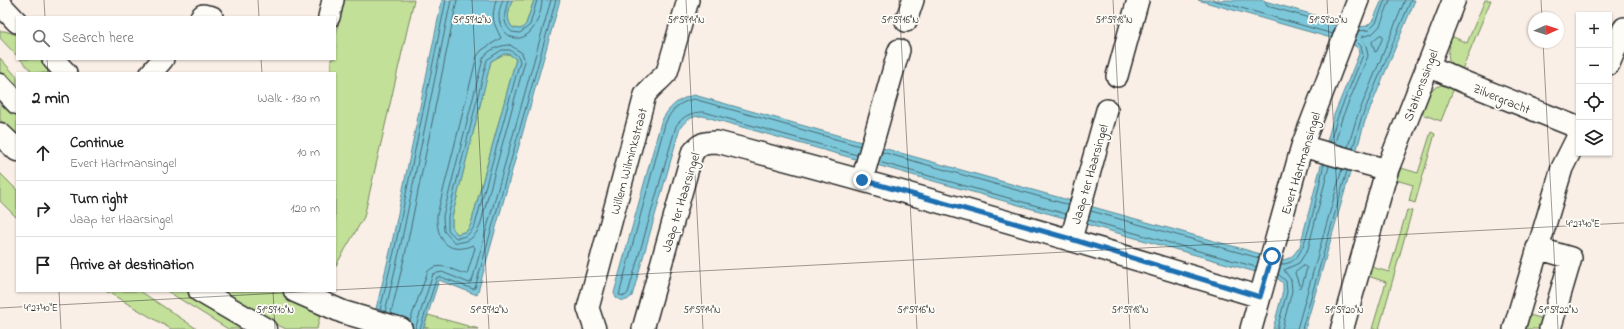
<!DOCTYPE html>
<html lang="en">
<head>
<meta charset="utf-8">
<style>
	:root { --surface:#fff; --page:#f6f6f6; --text:#222; --muted:#767676; --line:#e0e0e0 }
	body { margin:0; font-family:"Indie Flower",sans-serif; background:var(--page); color:var(--text) }
	.controls { position:absolute; right:12px; top:12px; display:grid; overflow:hidden; border-radius:0px; box-shadow:0 1px 3px #0004 }
	.controls button { width:36px; height:36px; display:grid; place-items:center; padding:0; border:0; border-bottom:1px solid var(--line); background:var(--surface); color:var(--text); font:20px sans-serif }
	.compass { position:absolute; left:1528px; top:12px; width:36px; height:36px; border-radius:50%; background:var(--surface); box-shadow:0 1px 3px #0004; rotate:87deg }
	.stop { position:absolute; width:12px; height:12px; margin:-9px; border:3px solid #1f6fb2; border-radius:50%; background:#fff }
	.stop.end { background:#1f6fb2; border-color:#fff; box-shadow:0 1px 4px #0008 }
	.list { margin:0; padding:0; list-style:none }
	h2 { display:flex; justify-content:space-between; align-items:center; height:52px; margin:0; padding:0 16px; font-size:17px }
	h2 small { font-size:13px; font-weight:400; color:var(--muted) }
	.list li { display:grid; grid-template-columns:26px 1fr auto; gap:12px; align-items:center; box-sizing:border-box; height:56px; padding:0 16px; border-top:1px solid var(--line) }
	.list b { display:block; font-size:15px; white-space:nowrap }
	.list p { margin:0; font-size:13px; white-space:nowrap; color:var(--muted) }
	.list em { font-size:13px; font-style:normal; color:var(--muted) }
	.icon { flex:none; width:22px; height:22px; fill:none; stroke:currentColor; stroke-width:2; stroke-linecap:round; stroke-linejoin:round }
	.map { position:relative; flex:none; width:1624px; height:329px; overflow:hidden }
	.search { position:absolute; background:var(--surface); box-shadow:0 1px 3px #0004; left:16px; top:16px; width:320px; height:44px; display:flex; align-items:center; gap:10px; box-sizing:border-box; padding:0 14px; border-radius:0px; color:var(--muted); font-size:15px }
	.panel { position:absolute; background:var(--surface); box-shadow:0 1px 3px #0004; left:16px; top:72px; width:320px; height:220px; border-radius:0px }
	.map>svg:first-child { display:block }
	.green { fill:#c2e098; stroke:#768662 }
	.water { fill:#7bc7da; stroke:#5b8994; fill-rule:evenodd }
	.lines { fill:none; stroke-linecap:round; stroke-linejoin:round }
	.shore { stroke:#4b6971; stroke-width:1 }
	.street-casing { stroke:#2b2b2b; stroke-width:24 }
	.secondary-casing { stroke:#2b2b2b; stroke-width:25 }
	.street { stroke:#fdfcf7; stroke-width:21 }
	.secondary { stroke:#fdfcf7; stroke-width:22 }
	.route { stroke:#1f6fb2; stroke-width:5 }
	.ticks { fill:none; stroke:#2b2b2b; stroke-width:1; stroke-opacity:0.45 }
	.labels { text-anchor:middle; stroke-width:3.5; stroke-linejoin:round; paint-order:stroke }
	.street-label { font-size:13px; fill:#2b2b2b; stroke:#fdfcf7 }
	.ticks-label { font-size:10px; text-anchor:middle; fill:#2b2b2b; stroke:#fdfcf7; stroke-width:3.5; stroke-linejoin:round; paint-order:stroke }
</style>
</head>
<body>
<div class="map">
<svg width="1624" height="329" viewBox="0 0 1624 329">
	<rect width="100%" height="100%" fill="#faefe6"/>
	<filter id="ink" filterUnits="userSpaceOnUse"><feTurbulence type="fractalNoise" baseFrequency=".025" numOctaves="2"/><feDisplacementMap in="SourceGraphic" scale="8" xChannelSelector="R" yChannelSelector="G"/><feConvolveMatrix kernelMatrix="1 2 1 2 8 2 1 2 1" color-interpolation-filters="sRGB"/></filter>
	<g filter="url(#ink)">
		<path class="green" d="M 344,0 L 414,0 L 364,217 L 335,267 L 335,73 L 331,73 L 331,59 L 335,59 L 335,38 Z
			M 512,0 L 534,0 L 526,24 L 521,29 L 513,28 C 505,20 509,10 512,0 Z
			M 1485,0 L 1491,0 L 1461,72 C 1449,66 1446,59 1450,46 L 1448,45 L 1451,36 L 1467,43 Z
			M 0,31 L 5,31 L 17,35 L 17,56 L 0,38 Z
			M 504,54 L 509,54 L 516,59 L 471,224 L 467,231 L 457,234 L 452,228 L 452,217 L 491,61 Z
			M 0,58 L 17,77 L 17,91 L 0,74 Z
			M 20,59 L 43,59 L 57,73 L 33,73 Z
			M 1441,85 L 1454,88 L 1441,121 L 1419,113 L 1431,90 Z
			M 0,93 L 17,110 L 17,137 L 0,120 Z
			M 1431,132 L 1435,134 L 1415,203 L 1409,201 L 1413,185 L 1396,180 L 1401,168 L 1418,173 Z
			M 0,173 L 17,190 L 17,218 L 0,201 Z
			M 1407,210 L 1412,211 L 1379,329 L 1372,329 L 1386,282 L 1368,276 L 1371,267 L 1389,272 Z
			M 106,291 L 140,291 L 197,329 L 171,329 Z
			M 167,291 L 186,291 L 202,302 L 256,329 L 228,329 Z
			M 215,291 L 280,291 L 321,311 L 317,329 L 286,329 L 235,304 Z
			M 1526,314 L 1544,319 L 1541,329 L 1521,329 Z
			M 428,315 L 479,329 L 431,329 L 424,327 Z"/>
		<path class="water" d="M 442,0 L 512,0 C 509,10 505,20 513,28 L 521,29 L 526,24 L 534,0 L 560,0 L 477,295 L 439,280 L 423,329 L 371,329 L 390,252 ZM 504,54 L 509,54 L 516,59 L 471,224 L 467,231 L 457,234 L 452,228 L 452,217 L 491,61 Z
			M 1198,0 L 1261,0 L 1357,27 L 1367,26 L 1373,20 L 1382,0 L 1415,0 L 1365,121 L 1305,329 L 1273,329 L 1283,291 L 1283,283 L 1277,278 L 703,116 C 692,116 687,119 680,128 L 632,296 L 627,300 C 620,301 617,300 614,293 L 661,122 C 669,107 677,99 694,95 L 1282,260 C 1292,259 1295,253 1300,246 L 1334,115 L 1359,54 L 1358,48 L 1352,44 Z"/>
		<g class="lines">
			<path class="shore" d="M 503,0 C 501,5 499,10 499,15 C 498,29 512,44 525,36 C 536,30 542,11 542,0
				M 508,0 C 505,12 501,23 512,32 L 520,33 L 530,25 L 537,0
				M 1213,0 L 1333,34
				M 1264,0 L 1267,6 L 1336,25
				M 1358,31 L 1369,30 L 1376,23 L 1385,0
				M 1380,35 L 1382,35 L 1383,37 L 1377,51 L 1375,52 L 1372,42 Z
				M 510,45 L 522,53 L 525,61 L 480,226 C 475,237 468,244 454,242 L 444,231 L 443,216 L 483,59 C 487,50 500,45 510,45 Z
				M 502,50 L 510,50 L 518,56 L 520,61 L 475,225 C 470,234 467,237 456,238 L 448,230 L 448,216 L 487,60 Z
				M 1330,142 L 1338,116 L 1363,55 L 1361,46 L 1355,40
				M 1335,143 L 1342,118 L 1368,56 L 1366,45 L 1361,37 L 1372,34 L 1380,26 L 1390,0
				M 1348,147 L 1357,117 L 1405,0
				M 1353,148 L 1361,119 L 1411,0
				M 882,152 L 1069,205
				M 857,155 L 704,112 C 691,112 683,116 676,126 L 628,293 L 625,296 L 619,295 L 665,124 C 671,110 679,102 694,99 L 860,146
				M 879,162 L 1066,214
				M 1091,211 L 1259,258
				M 1088,220 L 1256,267
				M 1281,264 C 1286,264 1291,263 1295,259 C 1308,248 1319,184 1324,164
				M 1304,266 L 1307,268 L 1302,286 L 1300,288 L 1295,273 Z
				M 380,310 L 394,252 L 446,0
				M 385,312 L 399,253 L 451,0
				M 391,313 L 405,255 L 457,0
				M 410,321 L 428,271 C 441,260 453,272 467,274 L 475,248 L 473,245 C 448,256 436,239 437,215 L 477,56 L 482,50 L 501,38 C 493,21 491,20 496,0
				M 415,329 L 433,274 L 442,272 L 469,283 L 472,281 L 551,0
				M 420,329 L 437,277 L 441,277 L 473,289 L 475,288 L 556,0
				M 1277,329 L 1287,292 L 1286,281 L 1278,274
				M 1282,329 L 1292,291 L 1291,280 L 1284,270 L 1299,263 L 1308,249 L 1329,166
				M 1297,329 L 1342,169
				M 1302,329 L 1347,171"/>
			<defs>
				<path id="street" d="M 0,4 L 17,22
					M 201,17 L 203,15 L 212,17
					M 329,17 L 333,0
					M 906,21 L 913,0
					M 53,59 L 66,73
					M 1609,64 L 1624,28
					M 1427,65 L 1464,82 L 1579,128
					M 151,73 L 163,59
					M 1117,76 L 1138,0
					M 1302,146 L 1387,170
					M 862,180 L 899,50
					M 1071,239 L 1107,110
					M 1537,248 L 1571,258 L 1550,329
					M 595,329 L 588,308 L 645,95 C 651,86 660,81 667,72 L 688,0
					M 643,329 L 692,154 C 699,143 705,142 717,142 C 900,189 1080,242 1260,297
					M 1251,329 L 1302,146 L 1358,0
					M 1514,329 L 1562,168 L 1579,134"/>
				<path id="secondary" d="M 0,85 L 17,103
					M 0,134 L 17,150
					M 200,291 L 265,329
					M 295,291 L 343,312 L 401,329
					M 1342,329 L 1387,170 L 1454,0"/>
			</defs>
			<use href="#street" class="street-casing"/>
			<use href="#secondary" class="secondary-casing"/>
			<use href="#street" class="street"/>
			<use href="#secondary" class="secondary"/>
		</g>
	</g>
	<g class="lines" filter="url(#ink)">
		<path class="route" d="M 862,180 L 1071,239 L 1260,297 L 1272,256"/>
	</g>
	<path class="ticks" d="M 44,0 L 45,17M 258,0 L 259,17M 472,0 L 489,329M 686,0 L 703,329M 899,0 L 917,329M 1113,0 L 1130,329M 1327,0 L 1344,329M 1541,0 L 1542,18M 1543,42 L 1558,329M 47,59 L 48,73M 261,59 L 262,73M 335,290 L 1624,223M 59,291 L 61,329M 273,291 L 275,329M 0,308 L 319,291"/>
	<g class="labels">
		<g class="street-label">
			<text transform="translate(1420 85) rotate(-69)" y="5">Stationssingel</text>
			<text transform="translate(1502 98) rotate(22)" y="5">Zilvergracht</text>
			<text transform="translate(628 161) rotate(-75)" y="5">Willem Wilminkstraat</text>
			<text transform="translate(1300 163) rotate(-73)" y="5">Evert Hartmansingel</text>
			<text transform="translate(1089 174) rotate(-74)" y="5">Jaap ter Haarsingel</text>
			<text transform="translate(680 202) rotate(-73)" y="5">Jaap ter Haarsingel</text>
		</g>
	</g>
	<g class="ticks-label">
		<text x="472" y="23">51°59'12"N</text>
		<text x="686" y="23">51°59'14"N</text>
		<text x="900" y="23">51°59'16"N</text>
		<text x="1114" y="23">51°59'18"N</text>
		<text x="1328" y="23">51°59'20"N</text>
		<text x="1583" y="227">4°27'40"E</text>
		<text x="41" y="311">4°27'40"E</text>
		<text x="275" y="313">51°59'10"N</text>
		<text x="489" y="313">51°59'12"N</text>
		<text x="702" y="313">51°59'14"N</text>
		<text x="916" y="313">51°59'16"N</text>
		<text x="1130" y="313">51°59'18"N</text>
		<text x="1344" y="313">51°59'20"N</text>
		<text x="1558" y="313">51°59'22"N</text>
	</g>
</svg>
<div class="controls">
<button>+</button>
<button>−</button>
<button><svg class="icon" aria-label="locate" viewBox="0 0 24 24"><circle cx="12" cy="12" r="6"/><path d="M12 2v4M12 18v4M2 12h4M18 12h4"/></svg></button>
<button><svg class="icon" aria-label="layers" viewBox="0 0 24 24"><path d="M12 4l9 5-9 5-9-5zM3 14l9 5 9-5"/></svg></button>
</div>
<svg class="compass" viewBox="-18 -18 36 36"><path d="M0-13l5 13h-10z" fill="#e53935"/><path d="M0 13l5-13h-10z" fill="#767676"/></svg>
<div class="stop" style="left:1272px;top:256px"></div>
<div class="stop end" style="left:862px;top:180px"></div>
<div class="search"><svg class="icon" aria-label="search" viewBox="0 0 24 24"><circle cx="10" cy="10" r="6"/><path d="M15 15l6 6"/></svg>Search here</div>
<section class="panel">
<h2>2 min<small>Walk · 130 m</small></h2>
<ul class="list">
<li><svg class="icon" aria-label="ahead" viewBox="0 0 24 24"><path d="M12 20V5M6 11l6-6 6 6"/></svg><div><b>Continue</b><p>Evert Hartmansingel</p></div><em>10 m</em></li>
<li><svg class="icon" aria-label="right" viewBox="0 0 24 24"><path d="M7 20v-9h11M14 6l5 5-5 5"/></svg><div><b>Turn right</b><p>Jaap ter Haarsingel</p></div><em>120 m</em></li>
<li><svg class="icon" aria-label="arrive" viewBox="0 0 24 24"><path d="M6 21V4h12l-3 4 3 4H6"/></svg><div><b>Arrive at destination</b></div></li>
</ul>
</section>
</div>
</body>
</html>
